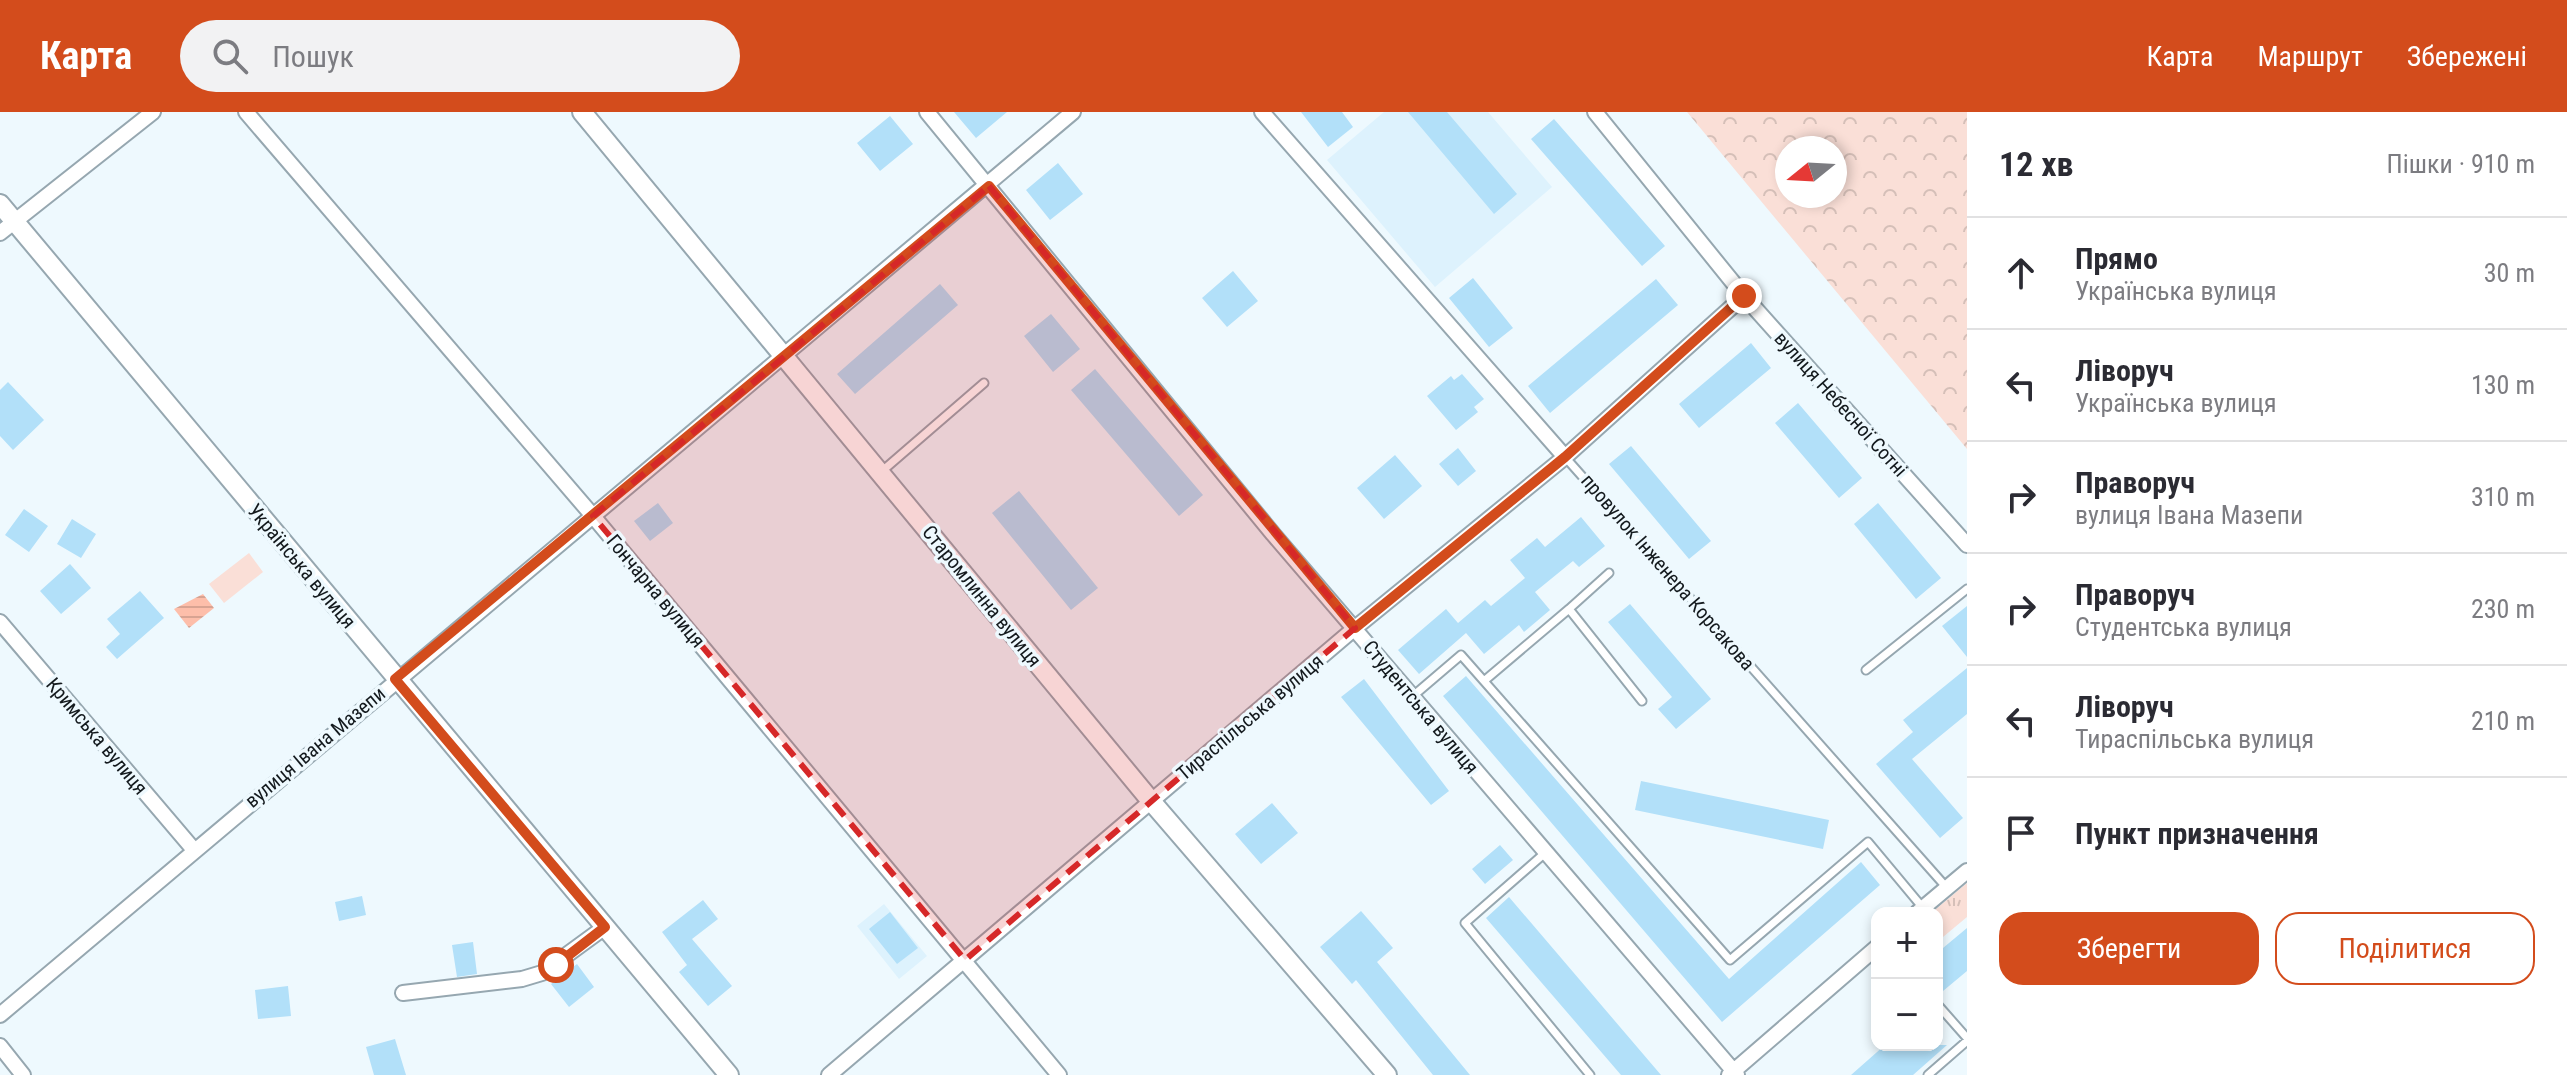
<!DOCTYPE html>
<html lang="uk">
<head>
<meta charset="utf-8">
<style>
	:root { --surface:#fff; --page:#f2f2f3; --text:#2b2b33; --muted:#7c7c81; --line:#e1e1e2; --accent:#d34c1c }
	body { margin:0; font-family:"Roboto Condensed",sans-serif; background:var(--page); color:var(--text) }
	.controls { position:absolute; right:24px; bottom:24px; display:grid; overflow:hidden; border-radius:16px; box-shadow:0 4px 12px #0003 }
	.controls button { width:72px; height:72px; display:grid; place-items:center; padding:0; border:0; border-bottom:2px solid var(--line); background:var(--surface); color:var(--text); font:40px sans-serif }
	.compass { position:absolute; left:1775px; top:24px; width:72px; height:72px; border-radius:50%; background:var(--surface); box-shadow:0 4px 12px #0003; rotate:252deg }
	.stop { position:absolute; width:24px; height:24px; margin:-18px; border:6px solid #d34c1c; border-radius:50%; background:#fff }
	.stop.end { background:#d34c1c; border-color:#fff; box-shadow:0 2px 8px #0008 }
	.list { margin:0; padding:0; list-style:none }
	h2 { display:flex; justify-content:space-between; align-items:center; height:104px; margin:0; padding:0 32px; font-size:34px }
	h2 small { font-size:26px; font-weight:400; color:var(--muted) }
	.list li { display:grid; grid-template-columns:52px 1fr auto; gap:24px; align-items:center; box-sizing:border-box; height:112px; padding:0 32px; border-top:2px solid var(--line) }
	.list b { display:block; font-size:30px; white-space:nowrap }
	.list p { margin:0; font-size:26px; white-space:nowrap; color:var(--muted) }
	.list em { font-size:26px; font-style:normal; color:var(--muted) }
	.actions { display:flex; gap:16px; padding:24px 32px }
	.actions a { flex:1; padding:18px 0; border:2px solid var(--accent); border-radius:24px; text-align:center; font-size:28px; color:var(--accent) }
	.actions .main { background:var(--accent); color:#fff }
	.icon { flex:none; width:44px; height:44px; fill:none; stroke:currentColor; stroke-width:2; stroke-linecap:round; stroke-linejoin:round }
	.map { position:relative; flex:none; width:1967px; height:963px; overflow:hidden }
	header { display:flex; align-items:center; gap:48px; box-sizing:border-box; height:112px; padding:0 40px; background:var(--accent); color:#fff }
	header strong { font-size:38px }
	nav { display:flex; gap:44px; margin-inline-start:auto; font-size:28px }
	.search { width:560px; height:72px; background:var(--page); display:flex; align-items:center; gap:20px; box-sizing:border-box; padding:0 28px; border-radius:44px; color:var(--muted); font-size:30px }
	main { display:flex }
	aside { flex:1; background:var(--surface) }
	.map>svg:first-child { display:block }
	.built { fill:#ddf2fd }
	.grass { fill:url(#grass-tufts) }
	.park { fill:url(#park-crowns); fill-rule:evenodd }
	.pitch { fill:#fadfd7 }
	.water { fill:url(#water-rules) }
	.building { fill:#b2e0f9 }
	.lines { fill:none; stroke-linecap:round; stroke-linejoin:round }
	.service-casing { stroke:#96a7b0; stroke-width:11 }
	.minor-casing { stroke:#96a7b0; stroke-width:18 }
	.tertiary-casing { stroke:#96a7b0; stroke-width:22 }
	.service { stroke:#fff; stroke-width:7 }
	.minor { stroke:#fff; stroke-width:14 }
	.tertiary { stroke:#fff; stroke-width:18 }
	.route { stroke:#d34c1c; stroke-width:10 }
	.marked { fill:#d62828; fill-opacity:0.2; stroke:#d62828; stroke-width:6; stroke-dasharray:16 10; stroke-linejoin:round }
	.labels { text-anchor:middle; stroke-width:7; stroke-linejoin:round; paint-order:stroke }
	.street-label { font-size:20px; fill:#13191d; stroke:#eef9fe }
</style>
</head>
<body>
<header>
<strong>Карта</strong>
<div class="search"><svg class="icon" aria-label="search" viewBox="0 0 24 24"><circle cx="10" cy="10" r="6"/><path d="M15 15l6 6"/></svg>Пошук</div>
<nav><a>Карта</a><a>Маршрут</a><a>Збережені</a></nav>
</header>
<main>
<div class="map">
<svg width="1967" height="963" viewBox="0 0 1967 963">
	<defs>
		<pattern id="grass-tufts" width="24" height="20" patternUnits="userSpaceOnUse" patternTransform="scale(2)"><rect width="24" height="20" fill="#fadfd7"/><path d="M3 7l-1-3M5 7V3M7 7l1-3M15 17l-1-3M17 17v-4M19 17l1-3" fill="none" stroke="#d5bfb8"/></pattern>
		<pattern id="park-crowns" width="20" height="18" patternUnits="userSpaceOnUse" patternTransform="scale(2)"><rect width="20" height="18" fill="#fadfd7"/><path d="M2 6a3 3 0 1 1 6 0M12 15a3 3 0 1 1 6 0" fill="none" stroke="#d5bfb8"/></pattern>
		<pattern id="water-rules" width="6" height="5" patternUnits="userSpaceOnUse" patternTransform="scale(2)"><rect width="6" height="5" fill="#fdbeaa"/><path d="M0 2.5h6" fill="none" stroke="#d8a392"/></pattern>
	</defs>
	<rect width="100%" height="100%" fill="#eef9fe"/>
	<path class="built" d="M 1384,0 L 1488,0 L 1552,75 L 1435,175 L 1327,48 Z
		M 884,792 L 927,844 L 899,867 L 857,814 Z"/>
	<path class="grass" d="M 1967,771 L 1967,805 L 1937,830 L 1937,801 L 1931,801 Z"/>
	<path class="park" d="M 1687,0 L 1967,0 L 1967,337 ZM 1787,36 L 1835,36 L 1835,84 L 1787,84 Z"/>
	<path class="pitch" d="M 249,441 L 263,460 L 224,491 L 209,472 Z"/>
	<path class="water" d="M 203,482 L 214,496 L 189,516 L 174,497 Z"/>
	<path class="building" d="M 954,0 L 1007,0 L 976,26 Z
		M 1301,0 L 1342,0 L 1353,15 L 1328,35 Z
		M 1408,0 L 1447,0 L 1517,82 L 1494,102 Z
		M 890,4 L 913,32 L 880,59 L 857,31 Z
		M 1554,7 L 1665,134 L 1642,154 L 1531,27 Z
		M 1058,51 L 1083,82 L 1050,108 L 1026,78 Z
		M 1233,159 L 1258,189 L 1227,215 L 1202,186 Z
		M 1473,166 L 1513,216 L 1489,235 L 1449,186 Z
		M 1656,167 L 1678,193 L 1550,301 L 1528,274 Z
		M 940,172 L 958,193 L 855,282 L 837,262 Z
		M 1051,202 L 1080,237 L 1053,260 L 1024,224 Z
		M 1751,231 L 1771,256 L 1699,316 L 1679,292 Z
		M 1095,257 L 1203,383 L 1179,404 L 1071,278 Z
		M 1462,262 L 1484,287 L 1474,295 L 1478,300 L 1456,318 L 1427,284 L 1451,264 L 1454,268 Z
		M 8,270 L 44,308 L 13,338 L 0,324 L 0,278 Z
		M 1798,291 L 1862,366 L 1839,386 L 1775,311 Z
		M 1631,334 L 1711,429 L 1689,447 L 1609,352 Z
		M 1458,336 L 1476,359 L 1458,374 L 1439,352 Z
		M 1395,343 L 1422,374 L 1384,407 L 1357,376 Z
		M 1019,379 L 1098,476 L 1071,498 L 992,401 Z
		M 658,391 L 673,411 L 650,429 L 634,409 Z
		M 1878,391 L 1941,466 L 1916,487 L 1854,412 Z
		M 24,397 L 48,414 L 29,440 L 5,423 Z
		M 1581,405 L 1605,434 L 1579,455 L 1573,449 L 1535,480 L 1550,498 L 1524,520 L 1519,513 L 1484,542 L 1466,521 L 1419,562 L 1398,538 L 1446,497 L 1458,511 L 1485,488 L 1491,494 L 1525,466 L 1510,448 L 1537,426 L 1545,435 Z
		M 72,407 L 96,422 L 81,446 L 57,432 Z
		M 70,452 L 91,476 L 61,502 L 40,479 Z
		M 140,479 L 164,506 L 117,547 L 106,535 L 120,522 L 107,507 Z
		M 1630,492 L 1711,587 L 1676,617 L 1658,597 L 1672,585 L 1608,510 Z
		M 1967,494 L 1967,545 L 1942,514 Z
		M 1967,556 L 1967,602 L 1912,647 L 1963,706 L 1940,726 L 1876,652 L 1913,620 L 1903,608 Z
		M 1466,564 L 1729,867 L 1861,750 L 1880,773 L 1722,910 L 1443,584 Z
		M 1364,567 L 1449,679 L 1431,693 L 1341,585 Z
		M 1641,669 L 1829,708 L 1823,737 L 1635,698 Z
		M 1272,691 L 1298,721 L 1261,752 L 1235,722 Z
		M 1500,733 L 1513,748 L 1485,772 L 1472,757 Z
		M 362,784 L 366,803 L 339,809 L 335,790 Z
		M 1509,785 L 1661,963 L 1621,963 L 1486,806 Z
		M 703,788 L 718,807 L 692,827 L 732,874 L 708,894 L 679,860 L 687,853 L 662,820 Z
		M 1361,799 L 1393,836 L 1377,850 L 1470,963 L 1433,963 L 1356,868 L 1352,872 L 1320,835 Z
		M 890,800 L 918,836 L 897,852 L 869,817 Z
		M 1967,816 L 1967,859 L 1937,884 L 1937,841 Z
		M 473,830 L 477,862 L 457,865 L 452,833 Z
		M 577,852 L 594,875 L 569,895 L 551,872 Z
		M 288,874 L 291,904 L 258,907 L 255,878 Z
		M 395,927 L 406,963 L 374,963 L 366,935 Z
		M 1885,933 L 1947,933 L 1913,963 L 1851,963 Z"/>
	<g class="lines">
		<defs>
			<path id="service" d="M 1565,345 L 1947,776
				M 881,360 L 984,271
				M 1569,497 L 1609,461
				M 1866,558 L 1967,477
				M 1484,569 L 1569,497 L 1642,589
				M 1413,584 L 1461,543 L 1730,848 L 1868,730 L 1923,796
				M 1545,741 L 1465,811 L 1590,963
				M 1937,892 L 1967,926
				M 1928,963 L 1967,929"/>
			<path id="minor" d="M 246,0 L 593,404 L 1059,963
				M 927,0 L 1273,422 L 1737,963
				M 1262,0 L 1565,345
				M 1595,0 L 1744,184 L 1967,433
				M 0,121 L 153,0
				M 0,510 L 194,738
				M 1917,801 L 1967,759
				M 403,881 L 522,867 L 542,861 L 605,815
				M 0,903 L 1073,0
				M 0,934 L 23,963
				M 829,963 L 1355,516 L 1565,345 L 1744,184
				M 1729,963 L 1877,835"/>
			<path id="tertiary" d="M 582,0 L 1151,689 L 1387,963
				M 0,92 L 729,963"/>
		</defs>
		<use href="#service" class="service-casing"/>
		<use href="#minor" class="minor-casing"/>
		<use href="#tertiary" class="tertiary-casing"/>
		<use href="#service" class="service"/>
		<use href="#minor" class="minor"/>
		<use href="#tertiary" class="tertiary"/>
	</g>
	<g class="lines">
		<path class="route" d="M 556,853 L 605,815 L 395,567 L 989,74 L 1355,516 L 1565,345 L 1744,184"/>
	</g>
	<path class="marked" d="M 989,74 L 1355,516 L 965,848 L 593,404 Z"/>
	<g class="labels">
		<g class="street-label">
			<text transform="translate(1841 292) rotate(48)" y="7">вулиця Небесної Сотні</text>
			<text transform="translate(302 454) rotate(50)" y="7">Українська вулиця</text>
			<text transform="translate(1668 460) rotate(49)" y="7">провулок Інженера Корсакова</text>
			<text transform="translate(656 479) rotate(50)" y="7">Гончарна вулиця</text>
			<text transform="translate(982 484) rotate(51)" y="7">Старомлинна вулиця</text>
			<text transform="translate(1421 595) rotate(50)" y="7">Студентська вулиця</text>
			<text transform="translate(1250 605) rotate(-40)" y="7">Тираспільська вулиця</text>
			<text transform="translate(97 624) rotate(50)" y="7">Кримська вулиця</text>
			<text transform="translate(315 635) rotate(-40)" y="7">вулиця Івана Мазепи</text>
		</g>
	</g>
</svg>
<div class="controls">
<button>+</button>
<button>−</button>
</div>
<svg class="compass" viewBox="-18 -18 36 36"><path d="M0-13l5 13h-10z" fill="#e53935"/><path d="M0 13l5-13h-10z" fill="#7c7c81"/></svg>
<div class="stop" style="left:556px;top:853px"></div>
<div class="stop end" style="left:1744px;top:184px"></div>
</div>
<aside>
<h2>12 хв<small>Пішки · 910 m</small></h2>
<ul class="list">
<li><svg class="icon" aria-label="ahead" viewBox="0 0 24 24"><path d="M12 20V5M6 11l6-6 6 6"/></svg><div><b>Прямо</b><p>Українська вулиця</p></div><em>30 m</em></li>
<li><svg class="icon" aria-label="left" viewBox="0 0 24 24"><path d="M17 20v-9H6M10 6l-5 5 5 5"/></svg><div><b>Ліворуч</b><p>Українська вулиця</p></div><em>130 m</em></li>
<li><svg class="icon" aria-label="right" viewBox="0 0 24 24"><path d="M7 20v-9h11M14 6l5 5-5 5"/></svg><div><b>Праворуч</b><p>вулиця Івана Мазепи</p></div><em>310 m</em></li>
<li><svg class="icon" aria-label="right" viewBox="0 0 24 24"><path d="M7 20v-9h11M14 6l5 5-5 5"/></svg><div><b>Праворуч</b><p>Студентська вулиця</p></div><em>230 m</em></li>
<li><svg class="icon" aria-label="left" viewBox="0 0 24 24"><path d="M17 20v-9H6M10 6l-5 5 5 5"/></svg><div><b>Ліворуч</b><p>Тираспільська вулиця</p></div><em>210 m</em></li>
<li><svg class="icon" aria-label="arrive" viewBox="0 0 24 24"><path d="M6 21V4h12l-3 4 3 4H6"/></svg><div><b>Пункт призначення</b></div></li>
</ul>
<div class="actions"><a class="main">Зберегти</a><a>Поділитися</a></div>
</aside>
</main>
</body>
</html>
